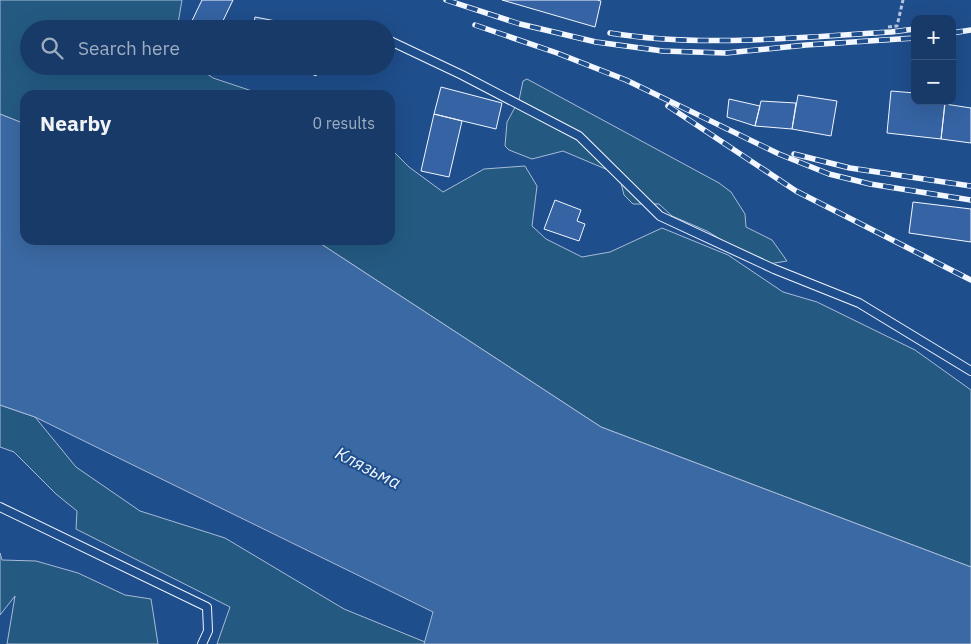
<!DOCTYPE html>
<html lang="en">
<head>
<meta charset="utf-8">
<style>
	:root { --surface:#173a69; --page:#20416f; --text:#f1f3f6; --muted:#9eadc0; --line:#36547d }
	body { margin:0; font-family:"IBM Plex Sans",sans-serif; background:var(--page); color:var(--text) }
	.controls { position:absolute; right:15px; top:15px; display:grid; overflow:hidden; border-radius:10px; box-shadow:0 5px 20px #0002 }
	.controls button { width:45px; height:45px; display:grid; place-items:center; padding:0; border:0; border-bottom:1px solid var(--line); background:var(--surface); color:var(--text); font:25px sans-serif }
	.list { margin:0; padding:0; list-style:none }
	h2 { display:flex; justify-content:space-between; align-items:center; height:65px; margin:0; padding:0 20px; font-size:21px }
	h2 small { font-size:16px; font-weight:400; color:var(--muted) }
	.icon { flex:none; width:28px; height:28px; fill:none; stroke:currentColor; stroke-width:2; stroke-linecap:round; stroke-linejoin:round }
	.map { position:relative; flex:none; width:971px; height:644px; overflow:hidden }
	.search { position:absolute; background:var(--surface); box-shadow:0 5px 20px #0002; left:20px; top:20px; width:375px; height:55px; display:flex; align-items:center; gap:12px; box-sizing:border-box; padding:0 18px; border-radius:28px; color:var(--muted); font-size:19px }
	.panel { position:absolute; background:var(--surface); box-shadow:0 5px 20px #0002; left:20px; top:90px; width:375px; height:155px; border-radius:15px }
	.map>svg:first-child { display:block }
	.green { fill:#245a82; stroke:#a8bbd7 }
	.water { fill:#3b69a3; stroke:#a8bbd7 }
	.building { fill:#3563a3; stroke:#f2f6ff }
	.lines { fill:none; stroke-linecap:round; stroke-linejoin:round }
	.service-casing { stroke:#f2f6ff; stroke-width:10 }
	.path { stroke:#b3c4dc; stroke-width:3; stroke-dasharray:4 2.5; stroke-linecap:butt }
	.service { stroke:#1f4e8c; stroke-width:8 }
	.rail-casing { stroke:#f2f6ff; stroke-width:5.5 }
	.rail { stroke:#1f4e8c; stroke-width:4; stroke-dasharray:11; stroke-linecap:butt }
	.labels { text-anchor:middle; stroke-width:4; stroke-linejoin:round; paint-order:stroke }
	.water-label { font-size:18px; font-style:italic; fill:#f2f6ff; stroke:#1f4e8c }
</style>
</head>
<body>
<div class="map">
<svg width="971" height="644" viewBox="0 0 971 644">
	<rect width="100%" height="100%" fill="#1f4e8c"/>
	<path class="green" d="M 0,0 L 182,0 L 177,29 L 29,29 L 29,66 L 196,66 L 213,78 L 264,95 L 25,95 L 25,124 L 0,114 Z
		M 527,79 L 719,183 L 731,192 L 745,214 L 746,227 L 772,240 L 787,261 L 762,265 L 707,231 L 672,216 L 659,204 L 633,204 L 624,195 L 620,179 L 608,170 L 563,151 L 532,159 L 509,150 L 505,146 L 507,122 L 519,100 L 523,81 Z
		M 390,148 L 409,167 L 443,192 L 484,169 L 525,166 L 537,186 L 532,226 L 546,239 L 582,257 L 610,252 L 662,228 L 728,255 L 783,292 L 817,302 L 915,350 L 971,390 L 971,567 L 601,427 L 315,240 L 390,240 Z
		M 0,405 L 35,417 L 76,467 L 140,511 L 225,538 L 344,609 L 425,642 L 424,644 L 217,644 L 230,607 L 76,529 L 77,511 L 56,494 L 14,452 L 0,447 Z
		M 0,553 L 2,560 L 36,561 L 78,573 L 125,595 L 151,599 L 158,644 L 7,644 L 15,596 L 0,615 Z"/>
	<path class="water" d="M 0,114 L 25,124 L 25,240 L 315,240 L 601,427 L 971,567 L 971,644 L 424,644 L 433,612 L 35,417 L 0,405 Z"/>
	<path class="building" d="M 202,0 L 233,0 L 219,29 L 188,29 Z
		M 502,0 L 597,0 L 601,1 L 595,27 Z
		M 255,17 L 281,22 L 279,29 L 253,29 Z
		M 295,66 L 320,66 L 316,76 Z
		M 441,87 L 502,103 L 496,129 L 434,114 Z
		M 891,91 L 915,93 L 915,101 L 945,101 L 941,139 L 887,133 Z
		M 798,95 L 837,101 L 831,136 L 792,129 Z
		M 729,99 L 760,106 L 755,126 L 727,117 Z
		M 761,101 L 796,103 L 792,129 L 755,126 Z
		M 945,104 L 971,108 L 971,143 L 941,139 Z
		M 434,114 L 462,121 L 449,177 L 421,171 Z
		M 555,200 L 581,210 L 577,221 L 585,224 L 579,241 L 544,229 Z
		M 913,202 L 971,209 L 971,242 L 909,233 Z"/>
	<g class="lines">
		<defs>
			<path id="service" d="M 386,39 L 462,75 L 579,136 L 660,216 L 774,269 L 859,303 L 971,371
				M 0,507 L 207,607 L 208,631 L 202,644"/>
		</defs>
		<use href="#service" class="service-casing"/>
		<path class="path" d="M 888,27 L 897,26 L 903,0"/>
		<use href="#service" class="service"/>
		<defs>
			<path id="rail" d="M 446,0 L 520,24 L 596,42 L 663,51 L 726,53 L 806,45 L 915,38
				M 475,25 L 557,53 L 626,80 L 779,154 L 829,174 L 870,184 L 971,200
				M 610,33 C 702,48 798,37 891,32 L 915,29
				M 952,33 L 971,30
				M 668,106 L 796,191 L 971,280
				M 794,154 L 850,168 L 971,186"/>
		</defs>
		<use href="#rail" class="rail-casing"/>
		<use href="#rail" class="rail"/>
	</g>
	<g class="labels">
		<g class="water-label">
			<text transform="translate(368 468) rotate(27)" y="6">Клязьма</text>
		</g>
	</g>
</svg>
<div class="controls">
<button>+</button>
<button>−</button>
</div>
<div class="search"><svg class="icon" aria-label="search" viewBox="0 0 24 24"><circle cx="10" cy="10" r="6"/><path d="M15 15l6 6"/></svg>Search here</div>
<section class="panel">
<h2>Nearby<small>0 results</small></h2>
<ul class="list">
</ul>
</section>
</div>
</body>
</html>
